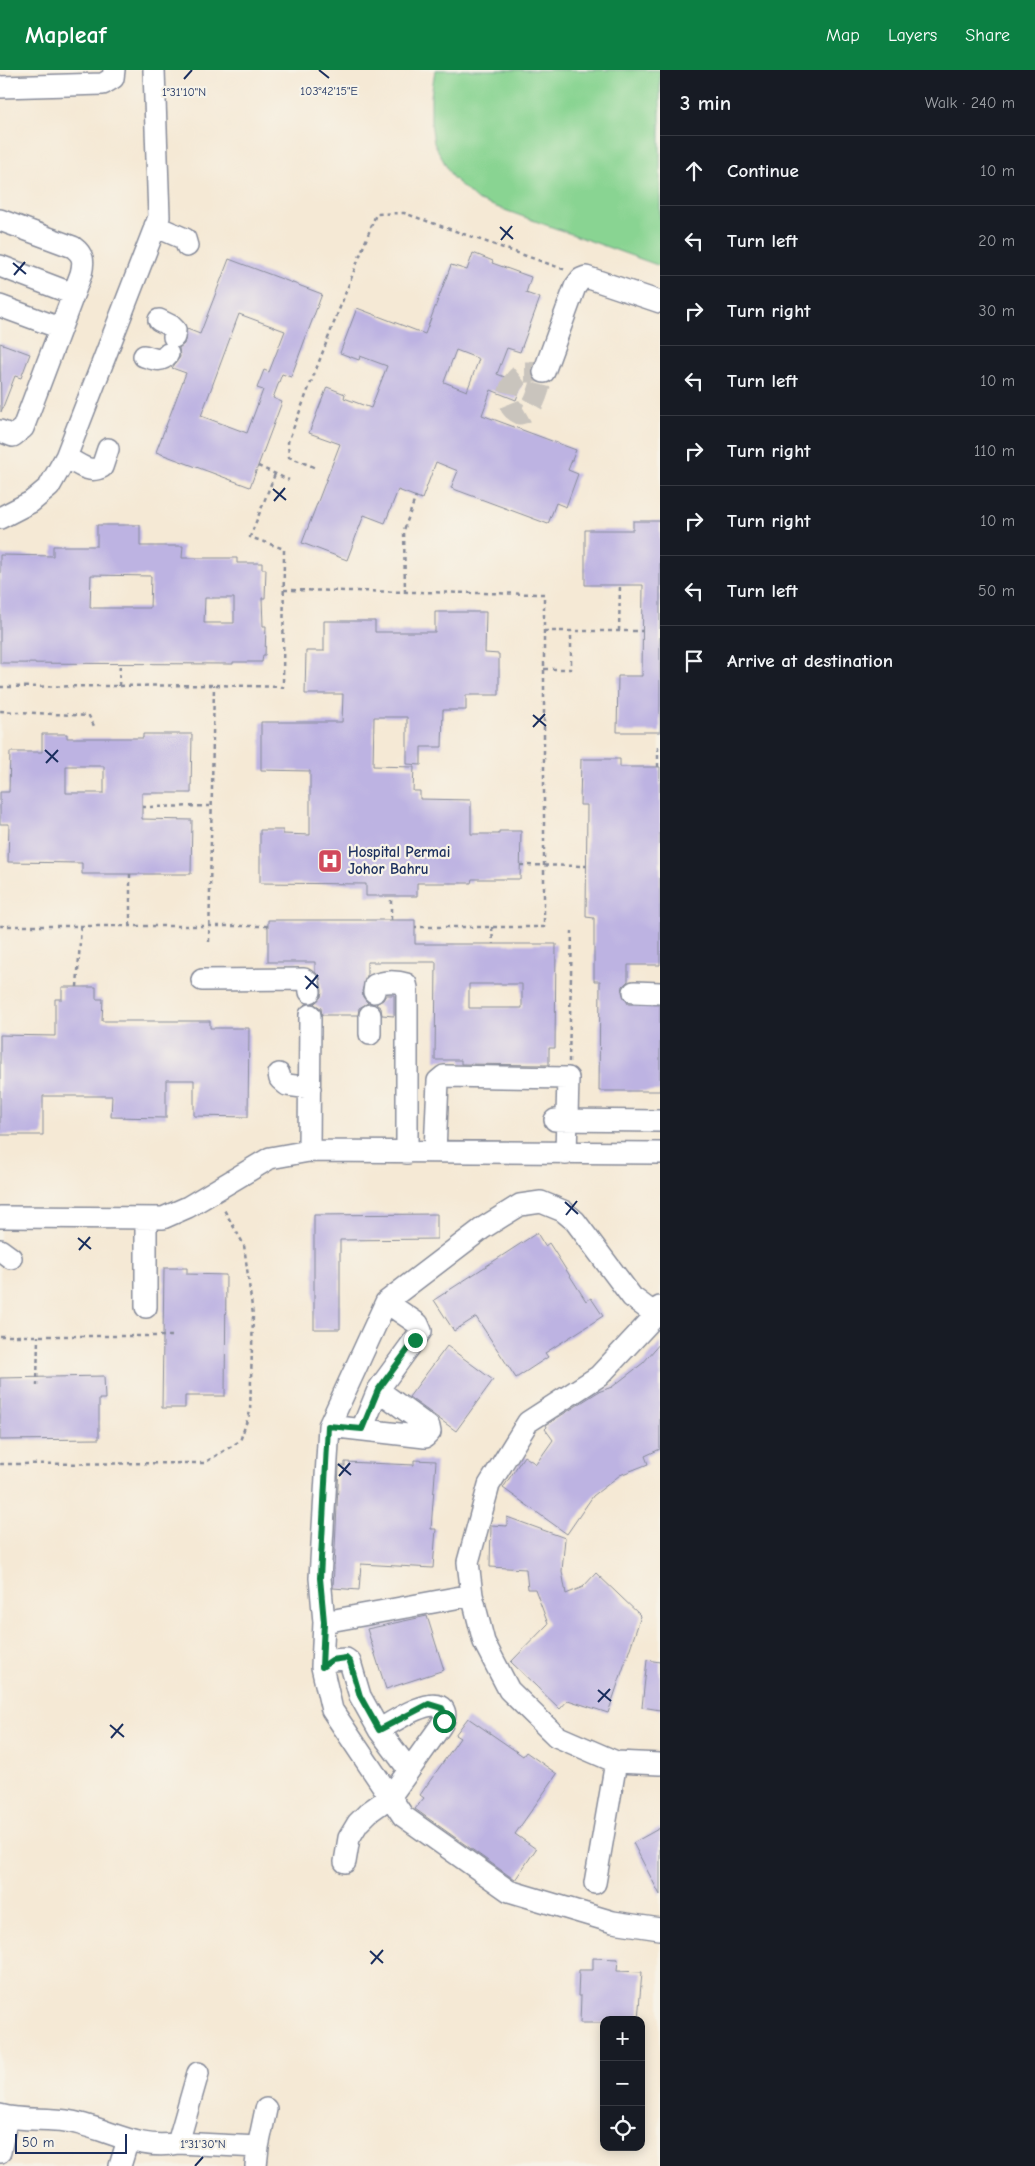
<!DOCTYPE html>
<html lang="en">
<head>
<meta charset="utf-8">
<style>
	:root { --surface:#171b24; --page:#20242c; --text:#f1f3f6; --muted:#9ea1a6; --line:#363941; --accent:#0b8043 }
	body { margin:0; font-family:"Comic Neue",sans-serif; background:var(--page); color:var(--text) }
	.controls { position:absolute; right:15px; bottom:15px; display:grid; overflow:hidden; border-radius:10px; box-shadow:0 2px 12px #0003 }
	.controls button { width:45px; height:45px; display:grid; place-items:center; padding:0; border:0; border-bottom:1px solid var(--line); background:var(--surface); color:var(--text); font:25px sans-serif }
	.scale { position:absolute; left:15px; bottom:12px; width:112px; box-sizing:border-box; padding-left:5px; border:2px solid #1b2f5e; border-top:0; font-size:14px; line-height:18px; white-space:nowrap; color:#1b2f5e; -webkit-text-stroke:4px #f7f3e8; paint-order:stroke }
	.stop { position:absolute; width:15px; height:15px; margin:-11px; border:4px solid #0b8043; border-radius:50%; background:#fff }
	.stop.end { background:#0b8043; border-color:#fff; box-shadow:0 1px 5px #0008 }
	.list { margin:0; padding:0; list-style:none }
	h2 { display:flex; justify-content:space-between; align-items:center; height:65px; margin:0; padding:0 20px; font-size:21px }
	h2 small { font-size:16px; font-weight:400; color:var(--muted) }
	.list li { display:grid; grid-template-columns:32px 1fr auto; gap:15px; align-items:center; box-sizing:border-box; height:70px; padding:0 20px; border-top:1px solid var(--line) }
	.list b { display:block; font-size:19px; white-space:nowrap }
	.list em { font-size:16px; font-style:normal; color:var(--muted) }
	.icon { flex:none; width:28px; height:28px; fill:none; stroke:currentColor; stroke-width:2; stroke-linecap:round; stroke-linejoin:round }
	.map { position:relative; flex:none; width:660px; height:2096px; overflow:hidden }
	header { display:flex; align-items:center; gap:30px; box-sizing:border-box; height:70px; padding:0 25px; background:var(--accent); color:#fff }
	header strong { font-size:24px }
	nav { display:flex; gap:28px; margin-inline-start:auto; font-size:18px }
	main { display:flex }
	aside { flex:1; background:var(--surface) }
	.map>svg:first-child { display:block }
	.pitch { fill:#89d492; stroke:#528278 }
	.building { fill:#bdb3e2; fill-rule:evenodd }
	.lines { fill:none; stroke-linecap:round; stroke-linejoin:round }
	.minor-tunnel { stroke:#c9c4bd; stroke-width:21; stroke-dasharray:21 11; stroke-linecap:butt }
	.minor-casing { stroke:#888c9a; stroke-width:24 }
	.path { stroke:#888c9a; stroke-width:2.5; stroke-dasharray:4 4; stroke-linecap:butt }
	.minor { stroke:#fff; stroke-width:21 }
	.route { stroke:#0b8043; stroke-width:6 }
	.ticks { fill:none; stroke:#1b2f5e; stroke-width:2 }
	.labels { text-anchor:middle; stroke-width:4.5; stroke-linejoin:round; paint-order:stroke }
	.poi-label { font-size:15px; font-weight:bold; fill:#1b2f5e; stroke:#f7f3e8; text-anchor:start }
	.ticks-label { font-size:12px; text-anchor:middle; fill:#1b2f5e; stroke:#f7f3e8; stroke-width:4.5; stroke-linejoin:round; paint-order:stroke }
</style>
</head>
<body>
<header>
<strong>Mapleaf</strong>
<nav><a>Map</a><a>Layers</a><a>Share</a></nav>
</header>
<main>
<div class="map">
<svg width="660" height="2096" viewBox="0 0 660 2096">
	<rect width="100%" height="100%" fill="#f7f3e8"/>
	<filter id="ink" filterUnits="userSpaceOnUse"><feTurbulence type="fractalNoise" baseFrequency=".02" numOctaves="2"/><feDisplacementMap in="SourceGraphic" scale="10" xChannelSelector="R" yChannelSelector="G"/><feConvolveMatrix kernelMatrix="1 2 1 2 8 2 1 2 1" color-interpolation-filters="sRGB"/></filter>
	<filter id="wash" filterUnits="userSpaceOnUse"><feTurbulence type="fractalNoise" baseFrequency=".0096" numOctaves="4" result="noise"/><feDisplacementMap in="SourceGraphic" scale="20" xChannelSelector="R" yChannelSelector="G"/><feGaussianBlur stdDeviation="1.12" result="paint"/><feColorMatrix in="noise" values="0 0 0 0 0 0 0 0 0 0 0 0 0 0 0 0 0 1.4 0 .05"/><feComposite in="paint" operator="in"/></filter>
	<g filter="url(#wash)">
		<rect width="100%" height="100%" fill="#f5e9d5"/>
		<path class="pitch" d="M 435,0 L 660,0 L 660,196 L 477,130 L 452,107 L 434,73 L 431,52 L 431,26 Z"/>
		<g id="blocks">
			<path class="building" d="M 473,183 L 493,191 L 492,193 L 531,207 L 526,223 L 540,228 L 520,282 L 507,278 L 497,304 L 522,314 L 516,330 L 491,320 L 482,345 L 576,380 L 568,400 L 578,404 L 566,437 L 556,433 L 548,454 L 451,418 L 458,401 L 436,392 L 422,429 L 398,420 L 385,453 L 364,445 L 347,490 L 302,473 L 340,374 L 309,363 L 327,317 L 345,324 L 344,328 L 371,338 L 387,296 L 360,286 L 359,290 L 340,283 L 357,238 L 425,264 L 451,195 L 467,200 ZM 456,280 L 479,289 L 467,321 L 444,312 Z
				M 229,189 L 322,224 L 291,307 L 282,304 L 273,328 L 282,332 L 250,417 L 156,382 L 186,303 L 172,298 L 180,287 L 179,278 L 184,274 L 187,259 L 200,264 ZM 239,244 L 285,261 L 269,302 L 264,300 L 257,318 L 263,320 L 247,363 L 201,346 Z
				M 0,273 L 30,284 L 21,308 L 15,306 L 1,342 Z
				M 633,451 L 660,451 L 660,662 L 617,662 L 618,606 L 642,606 L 643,515 L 585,515 L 585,460 L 633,460 Z
				M 97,455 L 140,455 L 140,476 L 183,476 L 182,488 L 237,488 L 237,493 L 262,493 L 262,499 L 266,499 L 265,528 L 262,528 L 263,556 L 266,556 L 265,585 L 263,585 L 262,592 L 233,592 L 233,594 L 0,593 L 0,485 L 53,486 L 53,476 L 97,476 ZM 91,505 L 151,506 L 150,538 L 90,538 ZM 205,528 L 234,528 L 234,553 L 204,553 Z
				M 435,542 L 486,542 L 485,583 L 499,584 L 499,625 L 466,625 L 466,640 L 443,640 L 442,677 L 421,677 L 421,695 L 407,694 L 407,647 L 374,647 L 373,696 L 414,697 L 413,721 L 420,721 L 420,729 L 471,730 L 471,764 L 499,764 L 499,761 L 521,761 L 520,809 L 472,809 L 471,813 L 417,813 L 417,826 L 366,826 L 366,814 L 260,813 L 260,760 L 283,760 L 283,764 L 310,765 L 310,701 L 261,700 L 261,652 L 342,652 L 343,624 L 305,624 L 306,581 L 324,581 L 324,551 L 375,551 L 375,562 L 435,562 Z
				M 42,664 L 67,664 L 67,668 L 143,668 L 143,664 L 192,664 L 191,723 L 142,723 L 142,749 L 192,750 L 191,804 L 82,804 L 82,793 L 8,792 L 9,754 L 0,754 L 0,722 L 9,722 L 10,682 L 42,682 ZM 66,696 L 104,696 L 104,723 L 66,723 Z
				M 581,689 L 620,689 L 620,697 L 660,697 L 660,895 L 628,895 L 628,911 L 623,916 L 622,922 L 628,934 L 660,935 L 660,1021 L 599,1021 L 600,911 L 594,911 L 594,848 L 586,847 L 587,735 L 580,735 Z
				M 268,850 L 415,850 L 415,874 L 556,874 L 555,978 L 549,978 L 549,995 L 461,994 L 461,990 L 435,990 L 436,892 L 367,892 L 367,906 L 362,921 L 363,927 L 368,933 L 359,938 L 358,945 L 322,945 L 321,938 L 314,934 L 321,927 L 322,921 L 320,907 L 315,902 L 315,892 L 268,892 ZM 469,914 L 522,914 L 522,938 L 469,938 Z
				M 62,917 L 96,917 L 96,929 L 103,929 L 102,951 L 210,951 L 210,958 L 249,958 L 248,1047 L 194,1046 L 194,1010 L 166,1010 L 166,1048 L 111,1047 L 112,1026 L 43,1026 L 43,1065 L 0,1065 L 0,965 L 55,966 L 55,929 L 62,929 Z
				M 386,925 L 394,925 L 394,946 L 382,945 L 381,938 L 376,934 L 383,930 Z
				M 437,1144 L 437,1169 L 340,1170 L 340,1259 L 314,1259 L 314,1145 Z
				M 537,1163 L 545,1176 L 549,1173 L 586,1231 L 591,1228 L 603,1246 L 545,1283 L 548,1287 L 516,1308 L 476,1247 L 454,1261 L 434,1230 Z
				M 164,1198 L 187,1198 L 187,1204 L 226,1205 L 225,1326 L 185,1326 L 185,1338 L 162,1338 Z
				M 660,1273 L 660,1379 L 645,1386 L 648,1394 L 620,1405 L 593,1426 L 567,1464 L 503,1418 L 524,1386 L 536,1394 L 553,1370 L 545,1359 L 547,1357 L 546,1355 L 598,1322 L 612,1317 L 643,1293 Z
				M 447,1276 L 493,1310 L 456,1361 L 409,1327 Z
				M 104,1306 L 105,1329 L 99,1329 L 99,1369 L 0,1370 L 0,1308 Z
				M 414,1390 L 436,1391 L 431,1459 L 436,1459 L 433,1498 L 361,1494 L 359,1520 L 333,1518 L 339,1396 L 345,1396 L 345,1392 L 414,1395 Z
				M 507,1447 L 565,1468 L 562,1501 L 566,1524 L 583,1517 L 596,1503 L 641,1546 L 608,1643 L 568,1630 L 560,1639 L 511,1592 L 548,1554 L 535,1519 L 528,1519 L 526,1499 L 490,1497 L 491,1455 L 507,1456 Z
				M 427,1546 L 444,1600 L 386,1619 L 367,1559 Z
				M 647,1590 L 660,1592 L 660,1640 L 642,1637 Z
				M 468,1648 L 523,1686 L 526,1682 L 557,1704 L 515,1764 L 536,1779 L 515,1810 L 415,1739 L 424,1728 L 420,1725 L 460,1668 L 455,1665 Z
				M 660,1758 L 660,1825 L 633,1773 Z
				M 593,1888 L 618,1889 L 617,1901 L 642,1902 L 638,1950 L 604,1950 L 604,1953 L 580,1953 L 581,1926 L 578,1926 L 579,1900 L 593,1900 Z"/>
		</g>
	</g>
	<g filter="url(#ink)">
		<use href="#blocks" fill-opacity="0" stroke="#888c9a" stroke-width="1"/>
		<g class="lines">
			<path class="minor-tunnel" d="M 525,302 L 544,302 C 539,316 536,342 520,344 C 499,335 509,310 525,302 Z"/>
			<defs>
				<path id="minor" d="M 0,17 L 103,14 L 113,8 L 114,0
					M 0,150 L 73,177 C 84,185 84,192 81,204 L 23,358 L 13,366 L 0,361
					M 155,156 L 185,169 L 187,176
					M 0,196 L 73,224
					M 0,236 L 60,258
					M 159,250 L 171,256 L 175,260 L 174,267
					M 144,286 C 154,289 161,293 168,284
					M 544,302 L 575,217 L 581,209 L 586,207 L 660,232
					M 66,387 C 78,394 89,404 102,397 L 108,379
					M 0,448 L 31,432 L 49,417 L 66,387 L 159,147 L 154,0
					M 202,910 L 304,909 L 309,913 L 310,922
					M 374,922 L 375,915 C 383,911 397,911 406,914 L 407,918 L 407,1083
					M 634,922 L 660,923
					M 370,945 L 370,964
					M 279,1004 L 280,1009 L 287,1015 L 310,1018
					M 555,1050 L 660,1051
					M 309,1081 L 310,945
					M 435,1082 L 438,1011 L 444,1006 L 568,1008 L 566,1084
					M 0,1147 L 163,1148 L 188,1137 L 270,1088 L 309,1081 L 660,1083
					M 146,1149 L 146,1237
					M 0,1180 L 11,1188
					M 660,1237 L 656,1245 L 599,1306 L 528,1352 L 489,1415 L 468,1492 L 472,1525 L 484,1572 L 509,1620 L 556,1666 L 616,1692 L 660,1694
					M 656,1245 L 632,1227 L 575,1151 L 563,1141 L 541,1132 L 520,1135 L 483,1158 L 386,1232 L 329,1356 L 320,1508 L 324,1552 L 322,1597 L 332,1640 L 403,1746 L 509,1821 L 613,1852 L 660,1859
					M 329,1356 L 425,1367 L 430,1362 L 429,1357 L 378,1320
					M 362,1359 L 378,1320 L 421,1261 L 418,1254 L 386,1232
					M 324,1552 L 472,1525
					M 322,1597 L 332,1590 L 346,1589 L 350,1592 L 360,1626 L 379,1660
					M 345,1792 L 349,1768 L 358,1753 L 369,1742 L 390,1727 L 440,1657 C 444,1651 447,1645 443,1639 C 432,1625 391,1653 379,1660 L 409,1700
					M 595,1813 L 616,1692
					M 0,2045 C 21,2051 44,2048 66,2051 C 104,2056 138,2082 178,2073 L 198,2003
					M 178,2073 L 258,2077 L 256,2096
					M 258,2077 L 266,2039
					M 0,2082 L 7,2047
					M 120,2096 L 128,2070"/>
			</defs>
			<use href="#minor" class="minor-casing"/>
			<path class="path" d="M 258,396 L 289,410
				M 314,397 L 289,387 L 288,372 L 376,144 L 404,143 L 566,200
				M 284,520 L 544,524 L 544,857 L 415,857
				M 405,523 L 404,460 L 416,426
				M 544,561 L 642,561
				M 619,561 L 620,515
				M 544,599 L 571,599 L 571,561
				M 119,616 L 120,593
				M 0,617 L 214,615 L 283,617 L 284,479 L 250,467 L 275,404
				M 0,641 L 89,646 L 94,656
				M 658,697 L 658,677 L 660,677
				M 142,737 L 212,736
				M 520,795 L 587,796
				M 391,850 L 391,826
				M 0,856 L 268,856
				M 130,856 L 130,804
				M 492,857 L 493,874
				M 209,872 L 214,615
				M 77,917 L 81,856
				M 569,992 L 572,861
				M 0,1266 L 173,1266
				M 37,1316 L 38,1266
				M 0,1394 L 204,1393 L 240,1371 L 250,1342 L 253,1245 L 244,1175 L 223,1138"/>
			<use href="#minor" class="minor"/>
		</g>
	</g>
	<g class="lines" filter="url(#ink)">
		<path class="route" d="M 415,1270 L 378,1320 L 362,1359 L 328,1356 L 320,1508 L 324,1552 L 322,1597 L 332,1590 L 346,1588 L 350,1592 L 360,1626 L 379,1660 L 429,1634 L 442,1638 L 445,1644 L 444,1651"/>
	</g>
	<path class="ticks" d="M 319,0 L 329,8M 184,9 L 192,0M 500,157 L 513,169M 501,170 L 512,156M 13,193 L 26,204M 14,205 L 25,192M 273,419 L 286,430M 274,431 L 285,418M 533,645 L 546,656M 533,657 L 545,644M 45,680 L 58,692M 46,693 L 58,680M 305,906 L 318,918M 306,919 L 318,905M 565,1132 L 578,1144M 566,1145 L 577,1131M 78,1168 L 91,1179M 79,1180 L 90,1167M 338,1394 L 351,1405M 339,1406 L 350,1393M 598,1620 L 611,1631M 598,1632 L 610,1619M 110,1655 L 124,1667M 111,1668 L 123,1654M 370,1881 L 383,1893M 371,1894 L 383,1880M 195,2096 L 203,2087"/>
	<defs>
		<symbol id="hospital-square" viewBox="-11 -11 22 22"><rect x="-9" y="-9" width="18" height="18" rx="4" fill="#d1495b" stroke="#f7f3e8"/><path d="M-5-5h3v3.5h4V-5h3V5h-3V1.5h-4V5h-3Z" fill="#fff"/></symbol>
	</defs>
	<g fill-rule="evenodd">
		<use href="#hospital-square" x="316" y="777" width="28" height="28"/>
	</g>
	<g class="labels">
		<g class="poi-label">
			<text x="348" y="787">Hospital Permai<tspan x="348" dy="17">Johor Bahru</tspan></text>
		</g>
	</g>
	<g class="ticks-label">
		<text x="329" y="25">103°42'15"E</text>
		<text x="184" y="26">1°31'10"N</text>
		<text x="203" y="2078">1°31'30"N</text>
	</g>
</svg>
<div class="controls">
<button>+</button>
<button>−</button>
<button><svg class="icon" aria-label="locate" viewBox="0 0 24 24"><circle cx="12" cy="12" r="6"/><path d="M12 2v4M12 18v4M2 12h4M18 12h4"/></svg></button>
</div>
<div class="scale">50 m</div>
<div class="stop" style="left:444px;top:1651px"></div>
<div class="stop end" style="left:415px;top:1270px"></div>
</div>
<aside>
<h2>3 min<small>Walk · 240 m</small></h2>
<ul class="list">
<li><svg class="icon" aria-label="ahead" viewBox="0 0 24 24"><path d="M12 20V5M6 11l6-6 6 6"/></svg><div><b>Continue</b></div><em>10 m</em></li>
<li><svg class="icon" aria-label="left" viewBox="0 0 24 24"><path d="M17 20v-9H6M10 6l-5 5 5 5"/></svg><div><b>Turn left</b></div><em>20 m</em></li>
<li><svg class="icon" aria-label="right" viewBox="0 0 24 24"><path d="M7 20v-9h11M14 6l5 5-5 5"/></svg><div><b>Turn right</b></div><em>30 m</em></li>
<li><svg class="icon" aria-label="left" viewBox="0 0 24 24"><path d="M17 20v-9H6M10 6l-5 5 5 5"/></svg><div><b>Turn left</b></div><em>10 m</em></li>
<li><svg class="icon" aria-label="right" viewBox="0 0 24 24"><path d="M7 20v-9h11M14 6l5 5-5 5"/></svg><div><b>Turn right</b></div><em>110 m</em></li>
<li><svg class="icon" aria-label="right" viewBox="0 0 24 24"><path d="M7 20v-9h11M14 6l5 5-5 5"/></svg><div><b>Turn right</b></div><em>10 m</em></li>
<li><svg class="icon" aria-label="left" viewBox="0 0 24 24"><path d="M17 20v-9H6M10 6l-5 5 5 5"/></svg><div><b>Turn left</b></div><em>50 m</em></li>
<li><svg class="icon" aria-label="arrive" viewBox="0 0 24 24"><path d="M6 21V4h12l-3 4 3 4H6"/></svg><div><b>Arrive at destination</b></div></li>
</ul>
</aside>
</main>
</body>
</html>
